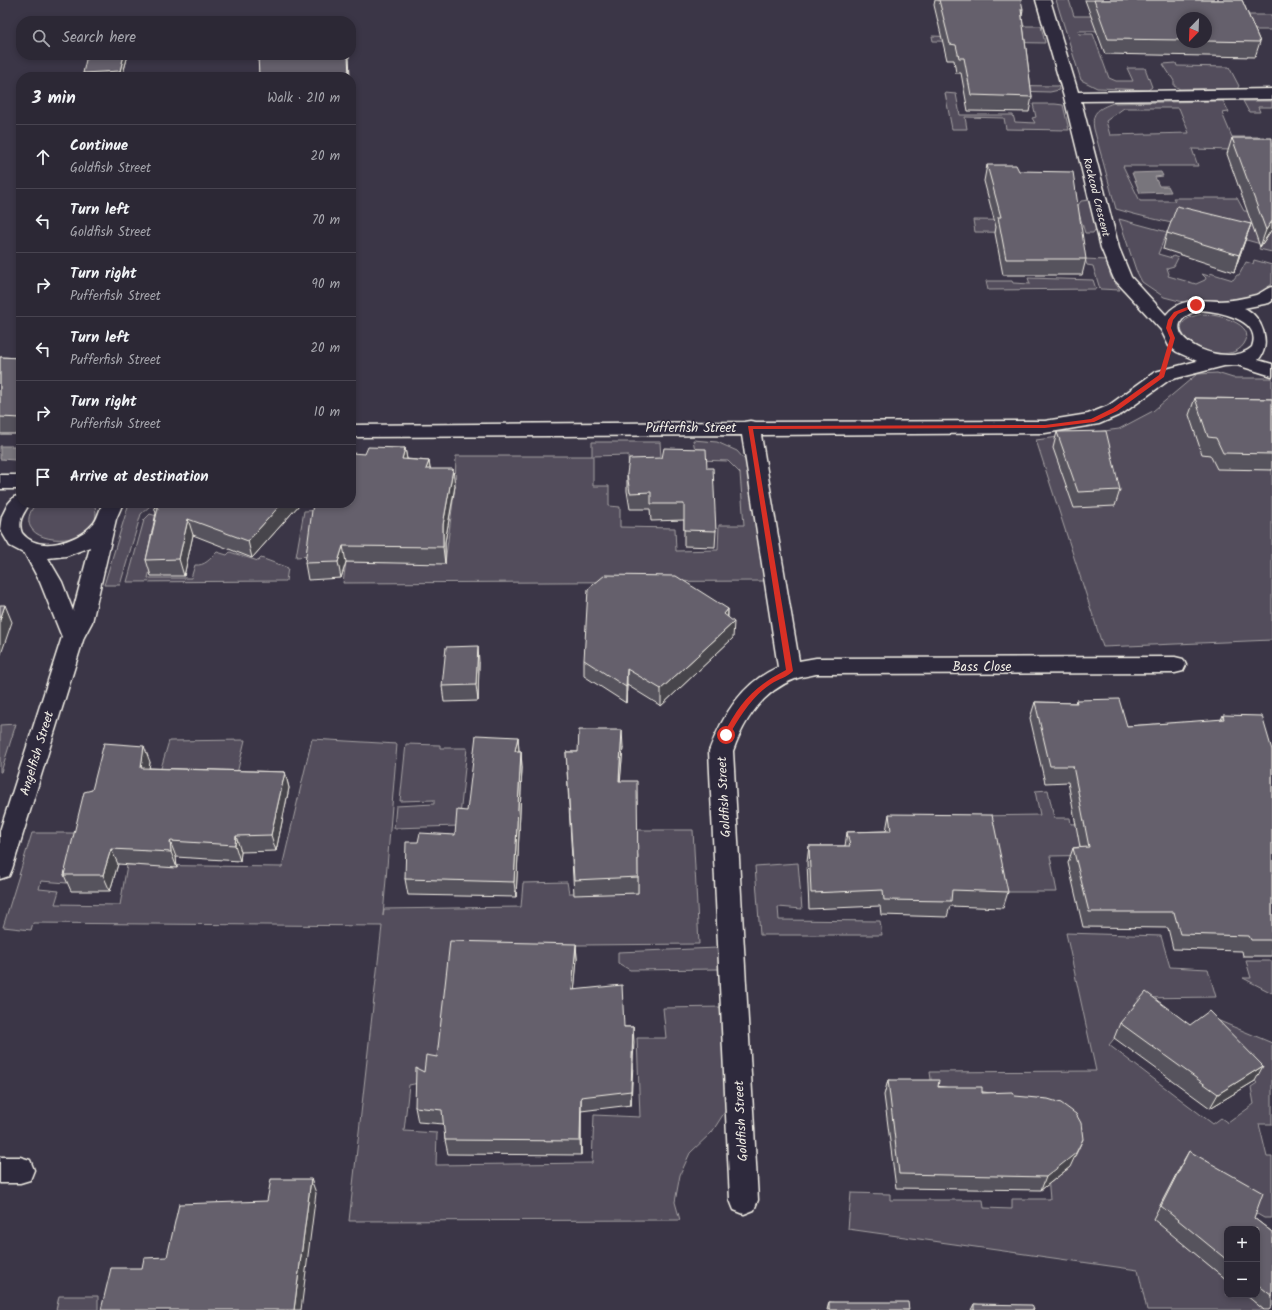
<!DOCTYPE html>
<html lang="en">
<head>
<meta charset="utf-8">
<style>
	:root { --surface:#2c2835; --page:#383441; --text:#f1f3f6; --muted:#a6a6ad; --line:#484450 }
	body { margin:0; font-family:Kalam,sans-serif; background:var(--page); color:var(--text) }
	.controls { position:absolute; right:12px; bottom:12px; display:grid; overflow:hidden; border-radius:8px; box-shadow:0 2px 6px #0003 }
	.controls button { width:36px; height:36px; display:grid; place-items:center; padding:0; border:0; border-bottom:1px solid var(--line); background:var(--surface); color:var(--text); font:20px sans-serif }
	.compass { position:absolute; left:1176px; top:12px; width:36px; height:36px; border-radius:50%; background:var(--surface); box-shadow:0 2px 6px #0003; rotate:203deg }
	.stop { position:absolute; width:12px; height:12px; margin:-9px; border:3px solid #d93025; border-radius:50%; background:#fff }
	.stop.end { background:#d93025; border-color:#fff; box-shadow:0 1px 4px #0008 }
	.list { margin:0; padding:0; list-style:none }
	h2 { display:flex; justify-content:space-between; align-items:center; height:52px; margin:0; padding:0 16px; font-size:17px }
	h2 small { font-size:13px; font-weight:400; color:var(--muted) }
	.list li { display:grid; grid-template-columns:26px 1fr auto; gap:12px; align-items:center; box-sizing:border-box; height:64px; padding:0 16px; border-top:1px solid var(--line) }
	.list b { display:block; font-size:15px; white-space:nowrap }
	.list p { margin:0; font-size:13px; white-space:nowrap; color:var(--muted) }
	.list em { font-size:13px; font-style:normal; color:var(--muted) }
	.icon { flex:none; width:22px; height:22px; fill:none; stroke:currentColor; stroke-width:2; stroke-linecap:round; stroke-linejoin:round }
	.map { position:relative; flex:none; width:1272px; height:1310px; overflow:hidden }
	.search { position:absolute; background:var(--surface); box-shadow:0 2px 6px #0003; left:16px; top:16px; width:340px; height:44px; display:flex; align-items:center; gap:10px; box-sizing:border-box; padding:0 14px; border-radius:16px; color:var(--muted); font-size:15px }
	.panel { position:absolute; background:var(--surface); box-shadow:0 2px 6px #0003; left:16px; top:72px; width:340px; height:436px; border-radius:16px }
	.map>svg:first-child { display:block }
	.green { fill:#534e5c; stroke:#a4a0a2; fill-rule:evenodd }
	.water { fill:#78747b; stroke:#aaa6a7 }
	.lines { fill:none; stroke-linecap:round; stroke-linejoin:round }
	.minor-casing { stroke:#f4f1e8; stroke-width:3 }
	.minor { fill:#2f2a3d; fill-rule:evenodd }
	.wall { fill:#57535d; stroke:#f4f1e8; fill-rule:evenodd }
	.shaded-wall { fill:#47444c; stroke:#f4f1e8 }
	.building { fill:#65616c; stroke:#f4f1e8 }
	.route { fill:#d93025 }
	.labels { text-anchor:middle; stroke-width:3; stroke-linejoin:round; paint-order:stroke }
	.far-street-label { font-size:11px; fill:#f4f1e8; stroke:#2f2a3d }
	.street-label { font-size:13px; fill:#f4f1e8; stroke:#2f2a3d }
</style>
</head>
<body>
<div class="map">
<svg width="1272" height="1310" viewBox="0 0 1272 1310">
	<rect width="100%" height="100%" fill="#3b3647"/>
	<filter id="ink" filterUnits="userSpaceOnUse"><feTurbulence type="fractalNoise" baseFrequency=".025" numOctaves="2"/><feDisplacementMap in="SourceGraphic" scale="8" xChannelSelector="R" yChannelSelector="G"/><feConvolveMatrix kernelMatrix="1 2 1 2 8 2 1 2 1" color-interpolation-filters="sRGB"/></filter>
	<g filter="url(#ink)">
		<path class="green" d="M 1056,0 L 1069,0 L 1074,16 L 1111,16 L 1182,30 L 1078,31 L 1079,34 L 1093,34 L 1109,78 L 1116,81 L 1133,81 L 1127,68 L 1145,68 L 1152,87 L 1148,90 L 1097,88 L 1081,80 Z
			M 1227,15 L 1272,15 L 1272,30 L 1206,30 L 1206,22 Z
			M 1015,26 L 1041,26 L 1045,43 L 933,41 L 932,36 L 958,37 Z
			M 1176,63 L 1177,66 L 1229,67 L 1239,86 L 1237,89 L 1180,89 L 1174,86 L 1174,81 L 1163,64 Z
			M 977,85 L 1058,86 L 1059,90 L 1050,92 L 978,90 Z
			M 945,93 L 956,94 L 960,115 L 1013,115 L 1015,122 L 1035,123 L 1032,118 L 1036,117 L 1033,104 L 1055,104 L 1063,105 L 1069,130 L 1006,129 L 1004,118 L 965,117 L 967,129 L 952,129 Z
			M 1223,101 L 1229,112 L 1222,113 L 1232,137 L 1265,137 L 1271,151 L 1192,149 L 1198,166 L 1123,166 L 1140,201 L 1175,201 L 1173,198 L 1237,198 L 1244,211 L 1272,212 L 1272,252 L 1259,249 L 1261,244 C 1213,230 1162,223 1116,209 L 1094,129 C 1091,112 1098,109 1113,103 ZM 1124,108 L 1179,108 L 1189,133 L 1110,135 L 1106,121 Z
			M 1243,101 L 1272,101 L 1272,107 L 1258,107 L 1260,112 L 1249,112 Z
			M 1089,200 L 1097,227 L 1093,233 L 1085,233 L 1077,207 L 1081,201 Z
			M 1119,219 L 1167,232 L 1158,254 L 1172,258 L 1173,256 L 1178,258 L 1174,266 L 1167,268 L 1169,274 L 1168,276 L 1196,284 L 1205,280 L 1206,278 L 1202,274 L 1209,276 L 1210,273 L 1233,280 L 1237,275 L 1239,275 L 1246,262 L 1253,264 L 1254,260 L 1272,265 L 1272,284 L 1253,298 L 1244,302 L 1187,303 L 1164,297 L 1142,282 L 1136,270 Z
			M 973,220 L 1065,221 L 1069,233 L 975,232 Z
			M 1085,259 L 1106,260 L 1111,277 L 1120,290 L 1100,289 L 1093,266 L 1087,265 Z
			M 1028,278 L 1093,280 L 1096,289 L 988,290 L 986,281 L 1012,281 L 1013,283 L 1030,284 Z
			M 1202,314 C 1215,314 1258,323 1244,344 C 1224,374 1144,325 1202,314 Z
			M 1217,373 L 1233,378 L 1272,378 L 1272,640 L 1103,647 L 1036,440 L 1119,429 L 1153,411 L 1197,374 Z
			M 693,440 L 717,442 L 737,451 L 751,467 L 764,581 L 343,583 L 346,562 L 445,563 L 455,486 L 456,456 L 592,456 L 592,442 L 660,442 L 662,474 L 629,476 L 628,455 L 593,456 L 593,486 L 609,486 L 609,506 L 620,507 L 620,527 L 675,528 L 676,551 L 718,550 L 719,525 L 744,525 L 740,473 L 728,461 L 697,460 Z
			M 36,503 L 94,503 C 112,553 0,550 36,503 Z
			M 129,503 L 178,503 L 150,506 L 141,514 L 120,585 L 104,585 Z
			M 344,509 L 311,556 L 296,557 L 304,511 Z
			M 150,514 L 187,525 L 154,554 L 148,578 L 191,578 L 195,565 C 205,566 210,559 217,552 L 227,555 L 230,552 L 258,561 L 261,558 L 288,568 L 286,581 L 127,582 L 144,520 Z
			M 16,724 L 1,772 L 0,772 L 0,725 Z
			M 312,739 L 397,744 L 383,916 L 384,909 L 521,907 L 523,883 L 567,882 L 569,893 L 638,893 L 638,855 L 623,830 L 693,830 L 699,944 L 455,946 L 440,1071 L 419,1083 L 409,1085 L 404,1131 L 437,1133 L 436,1165 L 592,1163 L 594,1115 L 640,1117 L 637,1038 L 666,1038 L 663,1008 L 723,1007 L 726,1110 L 712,1132 L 690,1153 L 680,1175 L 675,1202 L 680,1220 L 349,1221 L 382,926 L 33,923 L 31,930 L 3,927 L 32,833 L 79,833 L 67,883 L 41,881 L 39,889 L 59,891 L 55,904 L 120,905 L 127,865 L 282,867 Z
			M 245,740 L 234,786 L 156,785 L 169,741 Z
			M 406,744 L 440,745 L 440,748 L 467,748 L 459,826 L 394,828 L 396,806 L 434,804 L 434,800 L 400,801 Z
			M 1048,790 L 1054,818 L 1070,818 L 1071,824 L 1094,823 L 1164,854 L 1050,856 L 1057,892 L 1000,892 L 979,816 L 1040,815 L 1035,791 Z
			M 798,863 L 802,909 L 778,907 L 779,920 L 880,921 L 882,935 L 760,935 L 755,866 Z
			M 1066,933 L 1161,936 L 1170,967 L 1208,969 L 1216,997 L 1138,998 L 1139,1007 L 1109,1045 L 1213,1124 L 1221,1118 L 1228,1123 L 1254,1104 L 1251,1087 L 1257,1083 L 1212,1036 L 1217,1020 L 1272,1043 L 1272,1124 L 1259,1124 L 1267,1157 L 1272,1157 L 1272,1218 L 1264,1218 L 1252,1211 L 1154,1219 L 1227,1280 L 1227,1295 L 1246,1295 L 1264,1310 L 1147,1310 L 1138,1270 L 848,1229 L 851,1193 L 890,1194 L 890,1200 L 983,1200 L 984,1208 L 1012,1209 L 1012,1199 L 1050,1199 L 1048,1177 L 934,1101 L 930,1072 L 1096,1071 Z
			M 718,948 L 719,969 L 630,970 L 618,963 L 618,952 Z
			M 1246,961 L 1272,961 L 1272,993 L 1243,978 L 1251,978 Z
			M 59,1296 L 98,1296 L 98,1310 L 56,1310 Z"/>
		<path class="water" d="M 1161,172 L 1163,176 L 1155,177 L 1159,186 L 1168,186 L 1171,192 L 1140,193 L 1132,173 Z
			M 0,446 L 20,446 L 15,460 L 0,459 Z"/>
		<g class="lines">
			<defs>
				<path id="minor" d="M 1036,0 L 1050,0 L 1078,92 L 1272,89 L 1272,99 L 1081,101 L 1119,248 L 1131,277 L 1166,315 C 1179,298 1200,300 1218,301 C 1230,301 1245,298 1256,295 C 1262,293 1266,288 1272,287 L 1272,301 L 1269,303 L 1244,308 C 1263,316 1272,346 1258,360 L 1272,364 L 1272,376 L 1237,365 L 1224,366 L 1169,380 L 1122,414 L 1099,424 L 1045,433 L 761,435 L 799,661 L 816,658 L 1175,657 L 1183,659 L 1186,665 L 1183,671 L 1175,673 L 816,674 C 809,676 802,676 795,679 C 763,691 744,720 733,751 L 758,1200 L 754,1210 L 744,1214 L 734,1210 L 730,1200 L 709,751 C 723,715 742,683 778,667 L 742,435 L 351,437 L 351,425 L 744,422 L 750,421 L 756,422 L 1045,421 L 1088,414 L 1108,406 L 1155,372 L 1197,361 L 1177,352 L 1169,346 L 1161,330 L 1114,279 L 1101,248 L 1064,97 ZM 1198,310 C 1216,311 1263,318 1252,347 C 1224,373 1143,330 1198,310 Z
					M 0,475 L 21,475 L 21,489 L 0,489 Z
					M 21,495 L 21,503 L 30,503 C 24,513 17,521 22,533 C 38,554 77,542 92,525 C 98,520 99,510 103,503 L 123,503 L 116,519 L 92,622 L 84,637 L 12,869 L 9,876 L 0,879 L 0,831 L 62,637 L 40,582 L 25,554 L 10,546 L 0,529 L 2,516 L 8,504 L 14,497 ZM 90,547 L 73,611 L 62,582 L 48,558 L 66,556 Z
					M 0,1157 L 20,1157 L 30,1160 L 34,1170 L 30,1180 L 20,1183 L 0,1183 Z"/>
			</defs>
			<use href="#minor" class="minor-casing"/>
			<use href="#minor" class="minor"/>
		</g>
		<path class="wall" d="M 935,0 L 1023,9 L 1022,17 L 1032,97 L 1029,112 L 968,111 L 961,73 L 956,73 L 954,60 L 947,60 L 934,5 Z
			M 1085,0 L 1242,0 L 1260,42 L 1255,57 L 1105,54 ZM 1182,18 L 1206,18 L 1206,42 L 1182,42 Z
			M 128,55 L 122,77 L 84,77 L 83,73 Z
			M 1232,138 L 1272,229 L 1260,247 L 1227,154 Z
			M 987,165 L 1086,259 L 1082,275 L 1003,275 L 995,233 L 996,227 L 984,181 Z
			M 1251,224 L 1234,272 L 1163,249 L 1167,233 Z
			M 0,357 L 21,358 L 21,434 L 0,434 Z
			M 1195,398 L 1272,399 L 1272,470 L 1217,469 L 1210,455 L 1202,454 L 1189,415 Z
			M 1057,432 L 1120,490 L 1115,506 L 1074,508 L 1053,448 Z
			M 405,448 L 407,459 L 429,461 L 430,469 L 455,486 L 445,542 L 445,564 L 346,562 L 341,578 L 308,580 L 305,563 L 365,454 Z
			M 707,468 L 716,531 L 715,547 L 684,546 L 684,520 L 651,521 L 650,509 L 630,509 L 627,491 L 627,474 Z
			M 299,505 L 252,558 L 193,535 L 184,576 L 151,576 L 146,560 L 156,513 L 154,506 Z
			M 728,609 L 728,617 L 733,638 L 661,706 L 627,685 L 626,703 L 584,676 L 584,660 Z
			M 479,662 L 478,701 L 444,702 L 442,686 Z
			M 1076,700 L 1127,726 L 1221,720 L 1223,715 L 1272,750 L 1272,956 L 1243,956 L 1242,951 L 1173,949 L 1168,928 L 1083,927 L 1068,863 L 1073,848 L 1080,847 L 1068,782 L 1045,783 L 1030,718 L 1035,702 L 1075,703 Z
			M 518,737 L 519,751 L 521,751 L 522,768 L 516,897 L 408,895 L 405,879 L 418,842 L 455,835 L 467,811 Z
			M 623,747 L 620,781 L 638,877 L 638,893 L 574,895 L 566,752 L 578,752 Z
			M 150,762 L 149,768 L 285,772 L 289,788 L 276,851 L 241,852 L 240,861 L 176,857 L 177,868 L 118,864 L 110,891 L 71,891 L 64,875 L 92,790 Z
			M 889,814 L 1008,892 L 1003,908 L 950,906 L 947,917 L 881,915 L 880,906 L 809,909 L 807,862 L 809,846 L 845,846 L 847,832 L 886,831 Z
			M 576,944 L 577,959 L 574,990 L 624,1027 L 633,1027 L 631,1105 L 581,1111 L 581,1155 L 448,1154 L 445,1140 L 444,1124 L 418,1122 L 415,1107 L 437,1057 Z
			M 1120,1023 L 1255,1081 L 1210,1108 L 1114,1038 Z
			M 888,1080 L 1015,1096 L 1070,1167 L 1041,1190 L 896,1188 L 884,1095 Z
			M 1189,1151 L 1254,1218 L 1272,1232 L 1272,1306 L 1269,1310 L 1264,1310 L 1246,1295 L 1257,1295 L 1257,1229 L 1227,1229 L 1227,1280 L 1153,1219 L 1181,1165 Z
			M 829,1302 L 909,1310 L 827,1310 Z
			M 974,1304 L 1034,1310 L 971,1310 Z"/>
		<path class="shaded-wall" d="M 124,55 L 128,55 L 122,77 L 121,77 L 120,71 Z
			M 348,55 L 349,55 L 350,77 L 349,77 Z
			M 1272,221 L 1272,229 L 1260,247 L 1266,230 Z
			M 1251,224 L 1245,240 L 1234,272 L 1239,255 Z
			M 405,448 L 408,465 L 402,459 Z
			M 429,461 L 431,477 L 426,469 Z
			M 453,469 L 455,486 L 445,542 L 445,564 L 443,547 L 443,525 Z
			M 282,503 L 298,503 L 299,505 L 252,558 L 248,541 Z
			M 188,519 L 193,535 L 184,576 L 179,559 Z
			M 343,546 L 346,562 L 341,578 L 338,562 Z
			M 5,605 L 12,622 L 0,657 L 0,620 Z
			M 728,609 L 727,626 L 724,614 Z
			M 734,622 L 733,638 L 661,706 L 661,689 Z
			M 478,646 L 479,662 L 478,701 L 476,685 Z
			M 627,669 L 627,685 L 626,703 L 626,687 Z
			M 622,730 L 623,747 L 619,797 L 619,781 Z
			M 518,737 L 519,753 L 515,751 Z
			M 144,746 L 150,762 L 147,784 L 141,768 Z
			M 521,751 L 522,768 L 516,897 L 514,882 Z
			M 285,772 L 289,788 L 276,851 L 271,835 Z
			M 236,836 L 241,852 L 240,861 L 235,845 Z
			M 170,841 L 176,857 L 177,868 L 171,852 Z
			M 111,849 L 118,864 L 110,891 L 103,875 Z
			M 576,944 L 577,959 L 573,1005 L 572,990 Z
			M 633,1027 L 634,1042 L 631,1105 L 631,1091 Z
			M 1263,1066 L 1255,1081 L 1210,1108 L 1218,1094 Z
			M 581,1097 L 581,1155 L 580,1141 Z
			M 1083,1139 L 1070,1167 L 1041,1190 L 1046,1177 Z
			M 311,1179 L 316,1193 L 301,1310 L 294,1310 Z"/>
		<path class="building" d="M 939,0 L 1021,0 L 1023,9 L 1021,9 L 1032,97 L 971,95 L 964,58 L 959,58 L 956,45 L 950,44 Z
			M 1094,0 L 1242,0 L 1260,42 L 1206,41 L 1206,18 L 1182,18 L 1182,40 L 1108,39 Z
			M 87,55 L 124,55 L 120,71 L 83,73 Z
			M 258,55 L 348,55 L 349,77 L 259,77 Z
			M 1232,138 L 1272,138 L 1272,221 L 1266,230 Z
			M 987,165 L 1016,165 L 1019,171 L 1073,172 L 1086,259 L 1006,259 L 998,217 L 1001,217 Z
			M 1177,206 L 1251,224 L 1239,255 L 1167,233 Z
			M 0,357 L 21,358 L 21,418 L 0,417 Z
			M 1195,398 L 1272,399 L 1272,454 L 1223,453 L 1216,438 L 1208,437 Z
			M 1106,431 L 1120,490 L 1078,492 L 1057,432 Z
			M 368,447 L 405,448 L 402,459 L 429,461 L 426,469 L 453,469 L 443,525 L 443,547 L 343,546 L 338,562 L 305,563 L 313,503 L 351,503 L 351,453 L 365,454 Z
			M 664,448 L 706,449 L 707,468 L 713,468 L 716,531 L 684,530 L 684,504 L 651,504 L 651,492 L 630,493 L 627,474 L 629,459 L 662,458 Z
			M 158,503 L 282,503 L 248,541 L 188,519 L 179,559 L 146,560 L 158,508 L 154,506 Z
			M 605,575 L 676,576 L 728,609 L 724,614 L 734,622 L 661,689 L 627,669 L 626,687 L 584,660 L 588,589 Z
			M 0,605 L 5,605 L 0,620 Z
			M 478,646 L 476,685 L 442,686 L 446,647 Z
			M 1119,699 L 1127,726 L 1224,719 L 1223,715 L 1262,716 L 1272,750 L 1272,940 L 1251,940 L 1249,936 L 1180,934 L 1174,912 L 1089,912 L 1073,848 L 1089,847 L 1073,766 L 1050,766 L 1035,702 L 1077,703 L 1076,700 Z
			M 579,730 L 622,730 L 619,781 L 637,781 L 638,877 L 574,880 L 566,752 L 578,752 Z
			M 476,735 L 518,737 L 515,751 L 521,751 L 514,882 L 405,879 L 406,842 L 418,842 L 420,833 L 455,835 L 457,810 L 467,811 Z
			M 104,743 L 144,746 L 141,768 L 285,772 L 271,835 L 236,836 L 235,845 L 170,841 L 171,852 L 111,849 L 103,875 L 64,875 L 84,792 L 92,790 Z
			M 889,814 L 992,815 L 1008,892 L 952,890 L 951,901 L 884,900 L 883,890 L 811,893 L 809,846 L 850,846 L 847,832 L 891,831 Z
			M 450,941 L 576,944 L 572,990 L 622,985 L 624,1027 L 633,1027 L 631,1091 L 581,1097 L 580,1141 L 445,1140 L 442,1110 L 415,1107 L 416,1068 L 424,1072 L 426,1055 L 437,1057 Z
			M 1146,992 L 1190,1025 L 1209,1011 L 1263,1066 L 1218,1094 L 1120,1023 Z
			M 888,1080 L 939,1080 L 938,1087 L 982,1087 L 982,1093 L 1012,1092 L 1015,1096 L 1048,1099 L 1061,1103 L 1076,1114 L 1081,1123 L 1083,1139 L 1076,1153 L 1046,1177 L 899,1174 Z
			M 1189,1151 L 1263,1193 L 1254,1218 L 1272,1232 L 1272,1296 L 1257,1284 L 1257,1229 L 1227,1229 L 1227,1260 L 1161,1206 Z
			M 271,1179 L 311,1179 L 294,1310 L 101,1310 L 111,1268 L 142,1268 L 144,1258 L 167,1257 L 179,1204 L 267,1201 Z
			M 829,1302 L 908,1302 L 909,1310 L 829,1310 Z
			M 974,1304 L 1032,1305 L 1034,1310 L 974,1310 Z"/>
	</g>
	<path class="route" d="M 1195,304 L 1199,305 L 1178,314 L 1173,320 L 1171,328 L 1175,338 L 1164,377 L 1117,411 L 1094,422 L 1045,428 L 753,429 L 793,671 C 788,677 778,679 771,684 C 752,696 739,718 728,737 L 724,737 L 723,735 C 740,703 753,687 786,670 L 748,426 L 1045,425 L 1091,419 L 1113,408 L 1159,375 L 1170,338 L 1166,328 L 1168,320 L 1174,312 Z"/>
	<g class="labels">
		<g class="far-street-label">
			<text transform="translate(1097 197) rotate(76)" y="4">Rockcod Crescent</text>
		</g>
		<g class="street-label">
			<text x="691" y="432">Pufferfish Street</text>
			<text x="982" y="671">Bass Close</text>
			<text transform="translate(36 753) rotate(-73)" y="5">Angelfish Street</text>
			<text transform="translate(723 797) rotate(-93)" y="5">Goldfish Street</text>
			<text transform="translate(740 1121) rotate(-93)" y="5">Goldfish Street</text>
		</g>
	</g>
</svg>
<div class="controls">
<button>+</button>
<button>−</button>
</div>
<svg class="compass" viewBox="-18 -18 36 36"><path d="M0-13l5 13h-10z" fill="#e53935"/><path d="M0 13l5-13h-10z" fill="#a6a6ad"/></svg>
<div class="stop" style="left:726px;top:735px"></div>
<div class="stop end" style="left:1196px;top:305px"></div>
<div class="search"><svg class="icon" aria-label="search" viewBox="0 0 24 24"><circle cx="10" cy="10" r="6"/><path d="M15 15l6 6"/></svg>Search here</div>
<section class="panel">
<h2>3 min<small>Walk · 210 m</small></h2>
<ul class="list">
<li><svg class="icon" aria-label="ahead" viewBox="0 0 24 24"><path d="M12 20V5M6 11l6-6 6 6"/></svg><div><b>Continue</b><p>Goldfish Street</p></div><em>20 m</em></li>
<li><svg class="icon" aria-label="left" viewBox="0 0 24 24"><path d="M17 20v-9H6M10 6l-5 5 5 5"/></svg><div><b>Turn left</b><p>Goldfish Street</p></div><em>70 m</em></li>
<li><svg class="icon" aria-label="right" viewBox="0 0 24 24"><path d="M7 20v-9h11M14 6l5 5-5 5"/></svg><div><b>Turn right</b><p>Pufferfish Street</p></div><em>90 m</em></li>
<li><svg class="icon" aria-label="left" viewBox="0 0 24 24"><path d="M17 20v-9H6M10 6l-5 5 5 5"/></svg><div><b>Turn left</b><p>Pufferfish Street</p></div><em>20 m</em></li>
<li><svg class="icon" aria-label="right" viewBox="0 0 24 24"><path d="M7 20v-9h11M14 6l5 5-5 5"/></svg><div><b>Turn right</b><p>Pufferfish Street</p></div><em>10 m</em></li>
<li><svg class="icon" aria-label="arrive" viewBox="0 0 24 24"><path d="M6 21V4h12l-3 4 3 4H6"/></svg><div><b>Arrive at destination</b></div></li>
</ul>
</section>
</div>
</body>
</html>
